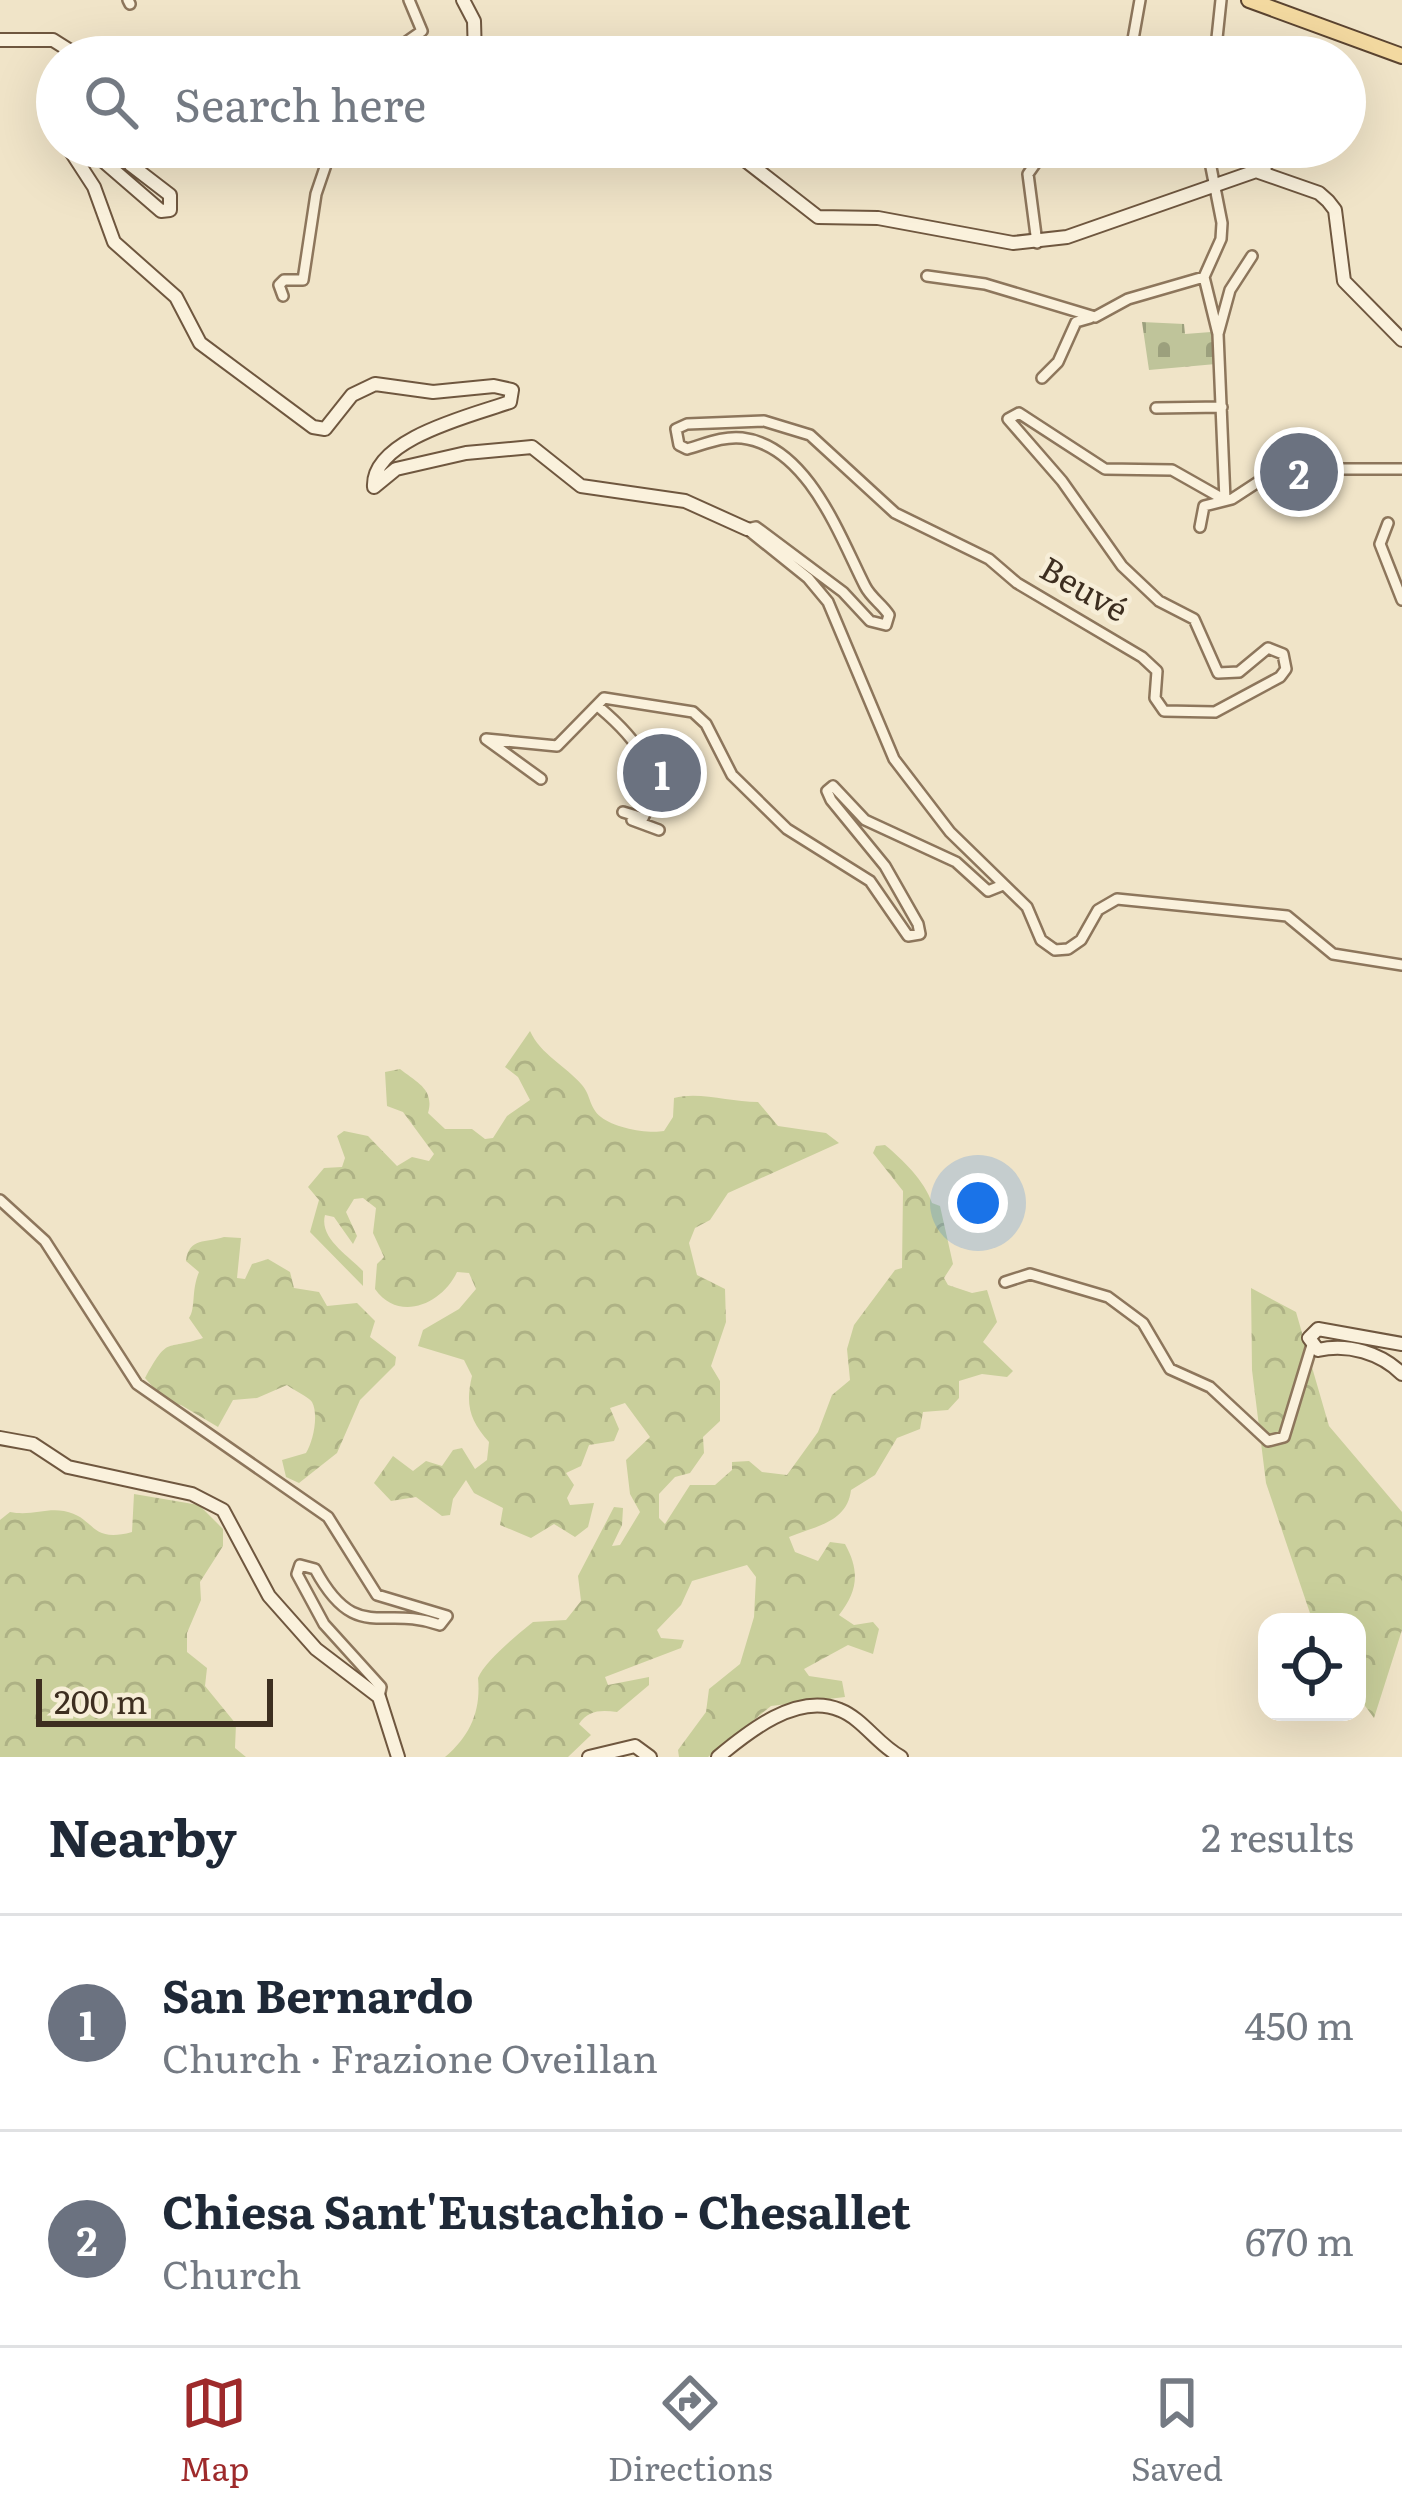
<!DOCTYPE html>
<html lang="en">
<head>
<meta charset="utf-8">
<style>
	:root { --surface:#fff; --page:#f6f6f7; --text:#1f2937; --muted:#747a83; --line:#e0e1e3; --accent:#9e2a2b }
	body { margin:0; font-family:Literata,serif; background:var(--page); color:var(--text) }
	.controls { position:absolute; right:36px; bottom:36px; display:grid; overflow:hidden; border-radius:24px; box-shadow:0 12px 48px #0002 }
	.controls button { width:108px; height:108px; display:grid; place-items:center; padding:0; border:0; border-bottom:3px solid var(--line); background:var(--surface); color:var(--text); font:60px sans-serif }
	.scale { position:absolute; left:36px; bottom:30px; width:237px; box-sizing:border-box; padding-left:12px; border:6px solid #3d2e20; border-top:0; font-size:33px; line-height:42px; white-space:nowrap; color:#3d2e20; -webkit-text-stroke:9px #f7eed8; paint-order:stroke }
	.you { position:absolute; left:978px; top:1203px; width:42px; height:42px; margin:-30px; border:9px solid #fff; border-radius:50%; background:#1a73e8; box-shadow:0 0 0 18px #1a73e833 }
	.badge { display:grid; place-items:center; width:78px; height:78px; border-radius:50%; background:var(--accent); color:#fff; font-size:39px; font-weight:700 }
	.pin { position:absolute; translate:-50% -50%; border:6px solid #fff; box-shadow:0 3px 12px #0006 }
	.list { margin:0; padding:0; list-style:none }
	h2 { display:flex; justify-content:space-between; align-items:center; height:156px; margin:0; padding:0 48px; font-size:51px }
	h2 small { font-size:39px; font-weight:400; color:var(--muted) }
	.list li { display:grid; grid-template-columns:78px 1fr auto; gap:36px; align-items:center; box-sizing:border-box; height:216px; padding:0 48px; border-top:3px solid var(--line) }
	.list b { display:block; font-size:45px; white-space:nowrap }
	.list p { margin:0; font-size:39px; white-space:nowrap; color:var(--muted) }
	.list em { font-size:39px; font-style:normal; color:var(--muted) }
	.icon { flex:none; width:66px; height:66px; fill:none; stroke:currentColor; stroke-width:2; stroke-linecap:round; stroke-linejoin:round }
	.map { position:relative; flex:none; width:1402px; height:1757px; overflow:hidden }
	.search { position:absolute; background:var(--surface); box-shadow:0 12px 48px #0002; left:36px; right:36px; top:36px; height:132px; display:flex; align-items:center; gap:30px; box-sizing:border-box; padding:0 42px; border-radius:66px; color:var(--muted); font-size:45px }
	.sheet { height:588px; background:var(--surface) }
	nav { display:flex; justify-content:space-around; align-items:center; box-sizing:border-box; height:168px; border-top:3px solid var(--line); background:var(--surface); font-size:33px; color:var(--muted) }
	nav a { display:grid; justify-items:center; gap:6px }
	nav .on { color:var(--accent) }
	.map>svg:first-child { display:block }
	.forest { fill:url(#forest-crowns) }
	.cemetery { fill:url(#cemetery-stones) }
	.lines { fill:none; stroke-linecap:round; stroke-linejoin:round }
	.street-casing { stroke:#8d765c; stroke-width:14 }
	.secondary-casing { stroke:#6f573f; stroke-width:16 }
	.primary-casing { stroke:#5b4430; stroke-width:18 }
	.street { stroke:#faf1dc; stroke-width:9 }
	.secondary { stroke:#faf1dc; stroke-width:12 }
	.primary { stroke:#f3d9a0; stroke-width:14 }
	.labels { text-anchor:middle; stroke-width:9; stroke-linejoin:round; paint-order:stroke }
	.street-label { font-size:33px; fill:#3d2e20; stroke:#f7eed8 }
</style>
</head>
<body>
<div class="map">
<svg width="1402" height="1757" viewBox="0 0 1402 1757">
	<defs>
		<pattern id="forest-crowns" width="20" height="18" patternUnits="userSpaceOnUse" patternTransform="scale(3)"><rect width="20" height="18" fill="#c9cf9b"/><path d="M2 6a3 3 0 1 1 6 0M12 15a3 3 0 1 1 6 0" fill="none" stroke="#aeb285"/></pattern>
		<pattern id="cemetery-stones" width="16" height="16" patternUnits="userSpaceOnUse" patternTransform="scale(3)"><rect width="16" height="16" fill="#bfc49a"/><path d="M2 7V4a2 2 0 0 1 4 0v3zM10 15v-3a2 2 0 0 1 4 0v3z" fill="#9ca07d"/></pattern>
	</defs>
	<rect width="100%" height="100%" fill="#f0e4c8"/>
	<path class="forest" d="M 530,1031 C 541,1055 565,1065 582,1085 C 591,1095 589,1108 601,1117 C 615,1128 647,1134 664,1131 L 673,1117 L 674,1098 C 699,1091 730,1102 758,1102 L 778,1126 L 826,1133 L 839,1143 L 728,1193 L 710,1220 L 695,1228 L 689,1243 L 697,1275 L 725,1289 L 726,1322 L 711,1366 L 720,1381 L 720,1421 L 703,1437 L 704,1453 L 690,1473 L 675,1477 L 659,1494 L 659,1518 L 665,1524 L 690,1485 L 715,1485 L 732,1470 L 732,1462 L 749,1461 L 762,1472 L 787,1475 L 818,1432 L 832,1395 L 850,1380 L 847,1349 L 854,1325 L 895,1270 L 902,1268 L 903,1191 L 873,1153 L 876,1146 L 885,1145 C 903,1160 924,1180 932,1203 L 940,1206 L 953,1264 L 944,1278 L 948,1285 L 972,1293 L 987,1290 L 997,1322 L 983,1342 L 1013,1371 L 1007,1377 L 982,1374 L 959,1381 L 959,1398 L 948,1410 L 923,1412 L 920,1429 L 897,1438 L 875,1475 L 851,1490 C 847,1523 815,1526 789,1537 L 795,1552 L 818,1561 L 830,1542 L 845,1544 C 860,1571 858,1591 839,1615 L 854,1625 L 873,1622 L 879,1629 L 873,1654 L 848,1645 L 804,1669 L 809,1676 L 842,1681 L 845,1697 L 771,1706 L 708,1757 L 679,1757 L 678,1750 L 706,1712 L 709,1689 L 740,1664 L 754,1617 L 756,1577 L 747,1565 L 692,1581 L 681,1605 L 657,1630 L 661,1638 L 684,1640 L 681,1648 L 605,1677 L 608,1685 L 649,1677 L 649,1685 L 617,1712 C 601,1710 588,1710 579,1724 L 591,1735 L 568,1757 L 445,1757 C 471,1735 481,1710 478,1678 C 485,1661 518,1634 533,1622 L 566,1620 L 581,1601 L 578,1576 L 614,1507 L 623,1508 L 622,1525 L 612,1546 L 620,1545 L 640,1512 L 630,1494 L 626,1460 L 650,1437 L 625,1403 L 610,1408 L 619,1429 L 614,1441 L 589,1445 L 581,1466 L 566,1473 L 574,1485 L 567,1498 L 570,1505 L 594,1503 L 588,1527 L 575,1537 L 554,1524 L 531,1538 L 500,1525 L 503,1508 L 474,1493 L 466,1480 L 453,1499 L 450,1515 L 442,1516 L 416,1497 L 391,1501 L 374,1483 L 393,1456 L 413,1471 L 426,1461 L 442,1466 L 453,1450 L 462,1448 L 475,1469 L 487,1460 L 489,1442 C 470,1421 465,1405 472,1376 L 464,1360 L 418,1346 L 423,1330 L 459,1309 L 476,1289 L 469,1273 L 457,1272 C 442,1304 399,1323 375,1289 L 377,1264 L 384,1257 L 373,1233 L 376,1208 L 363,1198 L 354,1199 L 346,1212 L 357,1236 L 353,1244 L 334,1217 L 325,1215 C 319,1238 348,1255 363,1271 L 363,1286 L 310,1232 L 319,1200 L 308,1187 L 324,1168 L 342,1167 L 345,1158 L 337,1136 L 344,1131 L 368,1136 L 397,1166 L 412,1157 L 429,1161 L 434,1154 L 403,1112 L 387,1106 L 385,1072 L 400,1069 C 416,1082 435,1089 428,1113 L 445,1129 L 472,1129 L 485,1139 L 493,1138 L 507,1116 L 530,1100 L 518,1077 L 505,1067 Z
		M 224,1237 L 241,1238 L 237,1278 L 245,1279 L 252,1264 L 268,1259 L 290,1272 L 294,1288 L 319,1292 L 327,1306 L 357,1303 L 375,1321 L 370,1337 L 396,1357 L 395,1365 L 360,1400 L 337,1453 L 299,1483 L 286,1477 L 282,1460 L 306,1453 C 313,1442 319,1415 312,1402 C 309,1397 293,1390 287,1385 L 257,1398 L 233,1400 L 218,1427 L 181,1405 L 166,1402 L 145,1378 C 169,1335 164,1351 203,1338 L 189,1318 C 196,1308 191,1291 199,1272 L 186,1261 C 189,1237 206,1243 224,1237 Z
		M 1251,1288 L 1296,1312 L 1329,1426 L 1402,1512 L 1402,1630 L 1374,1718 L 1357,1695 L 1357,1622 L 1313,1622 L 1266,1483 L 1252,1370 Z
		M 134,1494 L 199,1505 L 223,1529 L 223,1546 L 200,1582 L 201,1600 L 187,1633 L 187,1652 L 207,1668 L 205,1686 L 236,1724 L 235,1748 L 246,1757 L 0,1757 L 0,1520 L 10,1512 C 31,1516 45,1508 64,1511 C 96,1517 89,1544 132,1532 Z"/>
	<path class="cemetery" d="M 1142,322 L 1184,324 L 1185,334 L 1211,332 L 1216,364 L 1149,370 Z"/>
	<g class="lines">
		<defs>
			<path id="street" d="M 128,0 L 130,4
				M 1102,44 L 1132,45 L 1140,0
				M 385,57 L 422,31 L 409,0
				M 1215,57 L 1221,0
				M 202,147 L 205,147
				M 1266,170 L 1267,147
				M 1037,243 L 1028,174 L 1047,147
				M 927,276 L 985,284 L 1095,317 L 1128,299 L 1204,277
				M 283,296 L 279,285 L 284,280 L 303,280 L 316,194 L 332,147
				M 1218,334 L 1230,290 L 1252,256
				M 1042,378 L 1058,362 L 1076,322 L 1090,318
				M 1156,408 L 1222,407
				M 1388,523 L 1380,544 L 1402,600
				M 1200,527 L 1204,506 L 1232,499 L 1295,458 L 1342,469 L 1402,469
				M 747,529 L 756,527 L 843,592 L 870,621 L 886,625 L 889,615 C 882,604 871,598 865,586 C 840,537 808,446 742,438 C 723,436 705,444 687,449 L 679,445 L 676,429 L 687,424 L 764,421 L 810,435 L 895,513 L 989,559 L 1017,583 L 1142,657 L 1157,671 L 1155,698 L 1164,711 L 1215,712 L 1280,677 L 1286,669 L 1283,654 L 1268,648 L 1239,672 L 1218,673 L 1194,619 L 1159,601 L 1122,566 L 1062,481 L 1008,419 L 1019,413 L 1105,469 L 1172,470 L 1225,500 L 1218,334 L 1204,277 L 1221,239 L 1222,223 L 1207,147
				M 747,529 L 808,578 L 828,602 L 894,759 L 950,832 L 1027,907 L 1041,940 L 1055,950 L 1068,949 L 1081,940 L 1098,910 L 1117,899 L 1287,916 L 1333,954 L 1402,965
				M 600,708 C 632,735 668,773 643,818 L 623,812
				M 541,779 L 486,739 L 557,746 L 604,698 L 693,712 L 706,724 L 732,775 L 787,829 L 870,881 L 908,936 L 920,934 L 918,924 L 885,866 L 831,800 L 827,791 L 833,786 L 865,820 L 956,862 L 988,891 L 1003,885
				M 632,820 L 659,830
				M 0,1200 L 45,1241 L 137,1384 L 328,1517 L 377,1595 L 447,1616 L 440,1625 C 383,1604 356,1645 315,1569 L 300,1565 L 297,1574 L 324,1624 L 381,1687 L 379,1697
				M 1005,1282 L 1030,1274 L 1108,1297 L 1143,1323 L 1170,1369 L 1210,1387 L 1268,1441 L 1284,1437 L 1312,1345"/>
			<path id="secondary" d="M 463,0 L 474,21 L 475,57
				M 0,40 L 53,40 L 80,57
				M 68,147 L 94,187 L 114,242 L 176,297 L 200,343 L 313,427 L 325,429 L 352,395 L 375,384 L 433,392 L 494,386 L 512,390 L 510,402 C 473,415 371,439 374,487
				M 87,147 L 161,211 L 170,210 L 170,195 L 131,165 L 120,147
				M 728,147 L 818,217 L 878,218 L 1013,243 L 1067,237 L 1256,171 L 1319,193 L 1328,201 L 1335,210 L 1344,281 L 1402,340
				M 374,487 L 396,469 L 466,453 L 532,447 L 581,486 L 685,501 L 747,529
				M 1402,1344 L 1318,1329 L 1309,1338 L 1318,1350 C 1348,1343 1381,1353 1402,1374
				M 0,1438 L 33,1444 L 68,1467 L 192,1494 L 223,1510 L 269,1596 L 316,1649 L 379,1697 L 398,1757
				M 589,1757 L 635,1746 L 650,1757
				M 718,1757 C 748,1732 797,1692 840,1710 C 863,1719 878,1745 901,1757"/>
			<path id="primary" d="M 1249,0 L 1402,56"/>
		</defs>
		<use href="#street" class="street-casing"/>
		<use href="#secondary" class="secondary-casing"/>
		<use href="#primary" class="primary-casing"/>
		<use href="#street" class="street"/>
		<use href="#secondary" class="secondary"/>
		<use href="#primary" class="primary"/>
	</g>
	<g class="labels">
		<g class="street-label">
			<text transform="translate(1084 589) rotate(30)" y="12">Beuvé</text>
		</g>
	</g>
</svg>
<div class="controls">
<button><svg class="icon" aria-label="locate" viewBox="0 0 24 24"><circle cx="12" cy="12" r="6"/><path d="M12 2v4M12 18v4M2 12h4M18 12h4"/></svg></button>
</div>
<div class="scale">200 m</div>
<div class="you"></div>
<div class="pin badge" style="left:662px;top:773px;background:#6b7280">1</div>
<div class="pin badge" style="left:1299px;top:472px;background:#6b7280">2</div>
<div class="search"><svg class="icon" aria-label="search" viewBox="0 0 24 24"><circle cx="10" cy="10" r="6"/><path d="M15 15l6 6"/></svg>Search here</div>
</div>
<section class="sheet">
<h2>Nearby<small>2 results</small></h2>
<ul class="list">
<li><span class="badge" style="background:#6b7280">1</span><div><b>San Bernardo</b><p>Church · Frazione Oveillan</p></div><em>450 m</em></li>
<li><span class="badge" style="background:#6b7280">2</span><div><b>Chiesa Sant'Eustachio - Chesallet</b><p>Church</p></div><em>670 m</em></li>
</ul>
</section>
<nav>
<a class="on"><svg class="icon" aria-label="map" viewBox="0 0 24 24"><path d="M3 6l6-2 6 2 6-2v14l-6 2-6-2-6 2zM9 4v14M15 6v14"/></svg>Map</a>
<a><svg class="icon" aria-label="directions" viewBox="0 0 24 24"><path d="M12 3l9 9-9 9-9-9zM9 14v-3h6M13 9l2 2-2 2"/></svg>Directions</a>
<a><svg class="icon" aria-label="saved" viewBox="0 0 24 24"><path d="M7 4h10v16l-5-4-5 4z"/></svg>Saved</a>
</nav>
</body>
</html>
